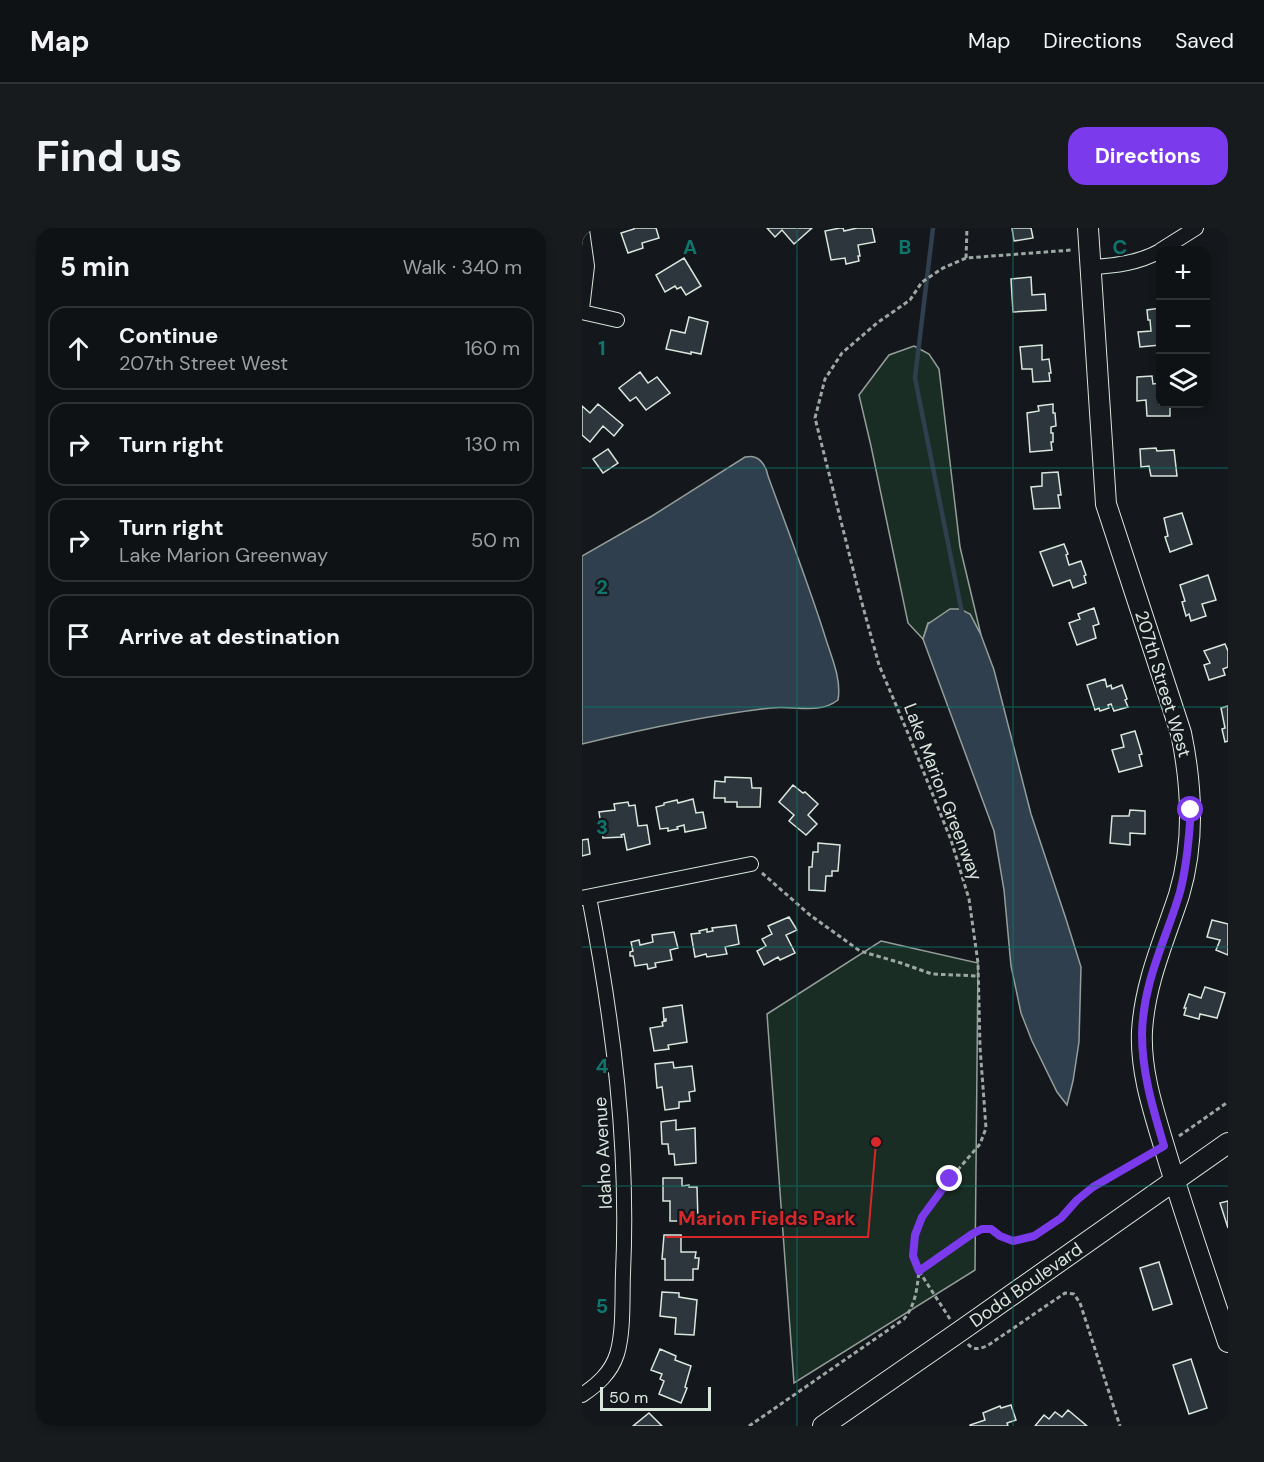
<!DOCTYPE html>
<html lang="en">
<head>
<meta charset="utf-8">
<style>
	:root { --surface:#0f1215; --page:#181b1e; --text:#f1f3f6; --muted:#9b9ea0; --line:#2f3234; --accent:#7c3aed }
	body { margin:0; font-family:"DM Sans",sans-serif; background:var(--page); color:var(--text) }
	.controls { position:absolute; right:18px; top:18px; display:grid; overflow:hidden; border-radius:12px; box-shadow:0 3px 9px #0003 }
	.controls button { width:54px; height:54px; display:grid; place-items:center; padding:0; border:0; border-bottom:2px solid var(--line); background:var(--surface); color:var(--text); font:30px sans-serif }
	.scale { position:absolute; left:18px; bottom:15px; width:111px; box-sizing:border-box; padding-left:6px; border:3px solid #d8e6dc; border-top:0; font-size:16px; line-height:21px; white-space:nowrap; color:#d8e6dc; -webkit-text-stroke:4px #14181c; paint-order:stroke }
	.stop { position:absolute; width:18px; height:18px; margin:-14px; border:4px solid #7c3aed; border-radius:50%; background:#fff }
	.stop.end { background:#7c3aed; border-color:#fff; box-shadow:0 2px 6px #0008 }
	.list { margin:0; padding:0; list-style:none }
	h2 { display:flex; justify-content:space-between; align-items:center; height:78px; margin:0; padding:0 24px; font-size:26px }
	h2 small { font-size:20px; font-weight:400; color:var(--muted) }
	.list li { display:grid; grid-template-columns:39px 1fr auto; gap:18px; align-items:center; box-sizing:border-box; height:84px; margin:0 12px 12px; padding:0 12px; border:2px solid var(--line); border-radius:18px }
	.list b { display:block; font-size:22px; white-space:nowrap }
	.list p { margin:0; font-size:20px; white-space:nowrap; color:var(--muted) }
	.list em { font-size:20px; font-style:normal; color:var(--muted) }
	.icon { flex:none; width:33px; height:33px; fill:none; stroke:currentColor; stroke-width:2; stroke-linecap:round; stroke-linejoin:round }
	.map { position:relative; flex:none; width:646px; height:1198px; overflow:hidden; border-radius:18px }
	header { display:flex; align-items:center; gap:36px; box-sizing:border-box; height:84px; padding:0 30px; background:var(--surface); border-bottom:2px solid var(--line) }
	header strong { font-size:28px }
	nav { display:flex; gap:33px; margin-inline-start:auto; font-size:21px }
	.intro { display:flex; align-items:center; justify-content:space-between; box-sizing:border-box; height:144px; padding:0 36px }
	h1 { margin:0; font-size:42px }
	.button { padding:15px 27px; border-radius:18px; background:var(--accent); color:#fff; font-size:21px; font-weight:700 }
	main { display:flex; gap:36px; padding:0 36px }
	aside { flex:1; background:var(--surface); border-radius:18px; box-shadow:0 3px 9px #0003 }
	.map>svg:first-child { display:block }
	.green { fill:#1a2d24; stroke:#939e99; stroke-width:1.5 }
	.water { fill:#2f3f4d; stroke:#939e99; stroke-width:1.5 }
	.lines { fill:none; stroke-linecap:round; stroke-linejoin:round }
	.stream { stroke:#2f3f4d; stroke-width:4.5 }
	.building { fill:#2c363c; stroke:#d8e6dc; stroke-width:1.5 }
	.street-casing { stroke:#d8e6dc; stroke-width:16 }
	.secondary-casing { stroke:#d8e6dc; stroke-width:22 }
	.path { stroke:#9da8a2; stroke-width:3; stroke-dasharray:4.5 3; stroke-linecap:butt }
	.street { stroke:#14181c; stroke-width:14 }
	.secondary { stroke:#14181c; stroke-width:20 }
	.route { stroke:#7c3aed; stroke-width:8 }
	.grid { fill:none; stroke:#0f766e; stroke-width:1.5; stroke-opacity:0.55 }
	.labels { text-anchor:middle; stroke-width:4.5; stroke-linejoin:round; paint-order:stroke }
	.street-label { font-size:18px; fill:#d8e6dc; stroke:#14181c }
	.grid-label { font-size:20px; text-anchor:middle; font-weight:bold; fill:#0f766e; stroke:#14181c; stroke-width:4.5; stroke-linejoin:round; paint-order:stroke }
	.leader { fill:none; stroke:#d62828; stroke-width:2 }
	.callout-dot { fill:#d62828; stroke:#14181c; stroke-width:2 }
	.callout-label { font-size:20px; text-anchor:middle; font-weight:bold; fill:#d62828; stroke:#14181c; stroke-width:4.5; stroke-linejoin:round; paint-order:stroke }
</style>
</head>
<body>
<header>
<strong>Map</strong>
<nav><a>Map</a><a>Directions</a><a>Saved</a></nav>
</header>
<div class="intro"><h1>Find us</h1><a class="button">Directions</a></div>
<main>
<aside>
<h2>5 min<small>Walk · 340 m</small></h2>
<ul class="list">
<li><svg class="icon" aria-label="ahead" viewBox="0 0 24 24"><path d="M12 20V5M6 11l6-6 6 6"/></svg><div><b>Continue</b><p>207th Street West</p></div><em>160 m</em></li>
<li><svg class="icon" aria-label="right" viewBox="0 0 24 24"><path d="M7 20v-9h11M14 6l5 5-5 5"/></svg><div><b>Turn right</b></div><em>130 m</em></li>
<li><svg class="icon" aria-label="right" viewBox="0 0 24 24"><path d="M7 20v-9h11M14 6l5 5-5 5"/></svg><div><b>Turn right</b><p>Lake Marion Greenway</p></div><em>50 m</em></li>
<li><svg class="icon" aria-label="arrive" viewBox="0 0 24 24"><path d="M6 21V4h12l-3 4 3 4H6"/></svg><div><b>Arrive at destination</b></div></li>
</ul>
</aside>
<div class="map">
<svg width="646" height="1198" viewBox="0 0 646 1198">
	<rect width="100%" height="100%" fill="#14181c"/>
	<path class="green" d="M 332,118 L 347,126 L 357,141 L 378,319 L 399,407 L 388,386 L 346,395 L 341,411 L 326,395 L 289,218 L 277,167 L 307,127 Z
		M 299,713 L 396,735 L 393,1042 L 212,1155 L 185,786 Z"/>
	<path class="water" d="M 163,229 C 166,229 169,228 172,229 C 180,231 185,241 186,248 C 205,300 225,352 242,405 C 248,426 260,450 256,472 C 237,487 211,477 189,480 C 126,487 62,501 0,516 L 0,328 L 70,288 Z
		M 368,381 L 378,381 L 388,386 L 399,407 L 412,442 L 449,586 L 484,691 L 499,739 L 497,814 L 491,853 L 485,877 L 475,864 L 450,813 L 439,785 L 429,738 L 422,662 L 412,603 L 341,411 L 346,396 Z"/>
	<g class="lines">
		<path class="stream" d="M 351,0 L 333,150 L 380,385"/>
	</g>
	<path class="building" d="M 52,0 L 74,0 L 77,10 L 60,15 L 61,20 L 46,25 L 39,5 L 52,1 Z
		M 185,0 L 230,0 L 212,16 L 200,2 L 193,9 Z
		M 258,0 L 261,0 L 262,3 L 275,0 L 290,0 L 293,14 L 276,17 L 278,28 L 276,28 L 277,33 L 264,36 L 263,30 L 249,32 L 243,3 Z
		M 430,0 L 449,0 L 451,10 L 432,13 Z
		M 102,30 L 119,58 L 104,67 L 99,59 L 95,61 L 93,58 L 83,64 L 74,47 Z
		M 449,49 L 450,67 L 463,66 L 464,82 L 431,84 L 429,51 Z
		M 578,80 L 578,117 L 558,119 L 556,104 L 569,103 L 568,92 L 566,92 L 565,82 Z
		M 107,89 L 126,94 L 119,126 L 109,124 L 109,126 L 84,121 L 89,102 L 103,105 Z
		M 460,117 L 460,132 L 467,131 L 469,145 L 467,145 L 468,153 L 451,154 L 450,141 L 440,141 L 438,119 Z
		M 58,144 L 66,155 L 75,149 L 88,165 L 64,182 L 54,169 L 48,173 L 37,160 Z
		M 570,148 L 571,156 L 578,155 L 578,176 L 588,176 L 588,188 L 565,188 L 564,172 L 555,173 L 555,149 Z
		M 16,176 L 41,197 L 32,208 L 21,198 L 8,214 L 0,207 L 0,178 L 8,185 Z
		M 471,176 L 471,185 L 473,185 L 474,198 L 469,199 L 469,205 L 471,205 L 471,214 L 469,214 L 470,222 L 448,224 L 445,185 L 457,183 L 456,178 Z
		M 574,220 L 575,223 L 592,222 L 595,248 L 569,248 L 567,238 L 559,239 L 558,221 Z
		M 26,221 L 36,235 L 21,245 L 11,231 Z
		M 476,244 L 479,267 L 476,267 L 478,280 L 452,281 L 449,259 L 460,258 L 460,245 Z
		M 600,285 L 610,316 L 588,324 L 583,309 L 586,308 L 582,290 Z
		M 482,316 L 486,326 L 484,327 L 487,337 L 499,333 L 504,347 L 502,348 L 504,355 L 491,360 L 488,352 L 471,358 L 458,324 Z
		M 626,347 L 634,372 L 620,376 L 624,388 L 609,393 L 607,386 L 604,388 L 600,374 L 603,373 L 598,357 Z
		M 512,380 L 517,396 L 511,398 L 514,410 L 495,417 L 487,395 L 498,391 L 496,386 Z
		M 643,416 L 646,423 L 646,439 L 641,441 L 643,447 L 627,452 L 622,437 L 628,435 L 622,423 Z
		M 523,451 L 525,459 L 529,457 L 530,461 L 540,457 L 545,471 L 543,472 L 546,479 L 532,483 L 529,476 L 526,477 L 527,480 L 518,483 L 517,480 L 513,482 L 505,457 Z
		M 646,478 L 646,513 L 643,514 L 640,501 L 643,500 L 639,480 Z
		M 553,503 L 560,526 L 557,527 L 560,538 L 537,544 L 530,522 L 542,519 L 539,507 Z
		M 143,549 L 169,550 L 170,560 L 179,560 L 178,579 L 155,579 L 155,574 L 143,574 L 143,570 L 132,570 L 133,553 L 143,554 Z
		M 211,557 L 221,565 L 223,564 L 236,576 L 226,587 L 235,596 L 224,607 L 207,593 L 212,587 L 197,574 Z
		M 111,571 L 114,585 L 121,584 L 124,600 L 103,604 L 102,597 L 95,599 L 96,601 L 86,603 L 86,600 L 78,601 L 74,579 L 82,577 L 82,575 L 95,572 L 96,575 Z
		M 46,574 L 47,578 L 53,577 L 56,598 L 65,597 L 68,616 L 45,622 L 42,606 L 39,607 L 40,609 L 21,610 L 17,584 L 33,582 L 32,576 Z
		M 548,582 L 563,583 L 563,606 L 548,605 L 548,617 L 528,615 L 530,588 L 547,588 Z
		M 6,611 L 8,626 L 0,628 L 0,612 Z
		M 236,615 L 258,617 L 256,643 L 250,643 L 250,648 L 244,648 L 243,663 L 227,662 L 227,639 L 230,639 L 231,624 L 236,624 Z
		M 207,689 L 215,702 L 204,707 L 213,725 L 198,732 L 196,729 L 182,737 L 175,723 L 184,718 L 180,711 L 190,706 L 186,698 Z
		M 630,692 L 646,696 L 646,727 L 634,722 L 638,712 L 625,709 Z
		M 154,697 L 157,716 L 143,719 L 145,726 L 125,729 L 124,726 L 113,729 L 109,706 L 118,705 L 117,703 L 125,701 L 125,704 L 131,703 L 130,700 Z
		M 92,704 L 96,720 L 88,722 L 90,732 L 73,735 L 74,739 L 66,741 L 65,736 L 53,738 L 51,728 L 48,728 L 48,724 L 51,723 L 49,714 L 57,712 L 58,717 L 71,714 L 70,707 Z
		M 623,759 L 643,765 L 635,790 L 618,786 L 617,791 L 602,787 L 604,780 L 602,780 L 607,766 L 619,770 Z
		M 100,777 L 105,814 L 86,817 L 87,821 L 72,823 L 68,800 L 81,798 L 80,794 L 84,793 L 84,791 L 82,792 L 81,780 Z
		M 91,834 L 92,840 L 110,838 L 113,863 L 107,864 L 108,873 L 97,874 L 97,880 L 83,882 L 80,859 L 75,860 L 73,836 Z
		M 94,892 L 94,902 L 113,900 L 114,935 L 93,937 L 92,926 L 87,926 L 86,916 L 80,916 L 79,894 Z
		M 81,950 L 100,950 L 100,958 L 107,957 L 107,959 L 115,959 L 116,993 L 88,993 L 88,973 L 81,973 Z
		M 646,973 L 646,1000 L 638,975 Z
		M 82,1007 L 99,1007 L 99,1024 L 114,1024 L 113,1030 L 117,1030 L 116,1041 L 111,1041 L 111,1052 L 83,1052 L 83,1031 L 80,1031 Z
		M 577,1034 L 590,1076 L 571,1082 L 558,1040 Z
		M 80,1064 L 97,1065 L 97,1069 L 115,1072 L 112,1107 L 93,1106 L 94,1090 L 78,1088 Z
		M 78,1121 L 94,1128 L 93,1132 L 109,1138 L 103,1159 L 105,1160 L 99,1175 L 77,1166 L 82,1153 L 78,1151 L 80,1146 L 69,1142 Z
		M 609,1131 L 625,1180 L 607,1186 L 591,1137 Z
		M 429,1177 L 434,1192 L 425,1195 L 426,1198 L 388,1198 L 388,1197 L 403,1192 L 401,1185 L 418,1178 L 419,1180 Z
		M 486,1182 L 505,1198 L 453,1198 L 462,1187 L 467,1191 L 473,1184 L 480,1189 Z
		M 67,1185 L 80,1198 L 51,1198 Z"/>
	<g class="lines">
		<defs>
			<path id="street" d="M 0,2 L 5,38 L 0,81
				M 579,22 L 614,0
				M 509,39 C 533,38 557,35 578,23
				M 0,84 L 35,92
				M 0,670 L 169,636
				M 0,1167 C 15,1157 29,1145 35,1126 C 42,1103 40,1069 41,1045 C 47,918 31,793 7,669"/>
			<path id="secondary" d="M 506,0 L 524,276 L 599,505 C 610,558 613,614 597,667 C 582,713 563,754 560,803 C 558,846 573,887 585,928 C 604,990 625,1052 646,1114
				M 241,1198 L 377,1104 L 646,915"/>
		</defs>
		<use href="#street" class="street-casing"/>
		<use href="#secondary" class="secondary-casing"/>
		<path class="path" d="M 384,30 L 385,0
			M 180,645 L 228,687 L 278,723 L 319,735 L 350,746 L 396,748
			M 597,908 L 646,874
			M 368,1091 L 337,1043 L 331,1028 L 333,1007 L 340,989 L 368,951 L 398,916 L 404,900 L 398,819 L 396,735 L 387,671 L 369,612 L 328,510 L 297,437 L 275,357 L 233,190 L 243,151 L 260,125 L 295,95 L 328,72 L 340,54 L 361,40 L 384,30 L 490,22
			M 386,1116 C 392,1124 401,1120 408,1116 L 483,1065 L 492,1066 L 498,1075 L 538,1198
			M 167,1198 L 322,1091 C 334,1076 335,1060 337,1043 L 390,1006 L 400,1001 L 409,1001 L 418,1008 L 431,1013 L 452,1008 L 479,990 L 495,972 L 511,959 L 569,926"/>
		<use href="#street" class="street"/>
		<use href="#secondary" class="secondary"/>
	</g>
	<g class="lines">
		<path class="route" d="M 368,951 L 340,989 L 333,1007 L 331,1028 L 337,1043 L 390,1006 L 400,1001 L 409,1001 L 418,1008 L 431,1013 L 452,1008 L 479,990 L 495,972 L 511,959 L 582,918 C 571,881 560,845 560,806 C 561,753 584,712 598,664 C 605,637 607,609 609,582"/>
	</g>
	<path class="grid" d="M 215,0 L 215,1198M 431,0 L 431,1198M 0,240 L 646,240M 0,479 L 646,479M 0,719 L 646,719M 0,958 L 646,958"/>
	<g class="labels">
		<g class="street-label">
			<text transform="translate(581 456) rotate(73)" y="6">207th Street West</text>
			<text transform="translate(361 564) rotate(69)" y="6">Lake Marion Greenway</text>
			<text transform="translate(21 925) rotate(-93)" y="6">Idaho Avenue</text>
			<text transform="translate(444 1057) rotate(-35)" y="6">Dodd Boulevard</text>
		</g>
	</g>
	<g class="grid-label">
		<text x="108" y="26">A</text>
		<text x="323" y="26">B</text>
		<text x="538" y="26">C</text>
		<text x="20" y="127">1</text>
		<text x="20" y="366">2</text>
		<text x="20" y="606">3</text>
		<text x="20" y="845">4</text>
		<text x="20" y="1085">5</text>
	</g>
	<path class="leader" d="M294 914L286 1009H84"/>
	<circle class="callout-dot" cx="294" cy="914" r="6"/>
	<g class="callout-label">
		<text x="185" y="997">Marion Fields Park</text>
	</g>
</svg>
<div class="controls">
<button>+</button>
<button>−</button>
<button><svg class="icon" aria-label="layers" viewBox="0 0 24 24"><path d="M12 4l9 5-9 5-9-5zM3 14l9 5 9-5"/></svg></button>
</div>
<div class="scale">50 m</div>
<div class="stop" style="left:609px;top:582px"></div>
<div class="stop end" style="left:368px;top:951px"></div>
</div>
</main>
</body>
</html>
